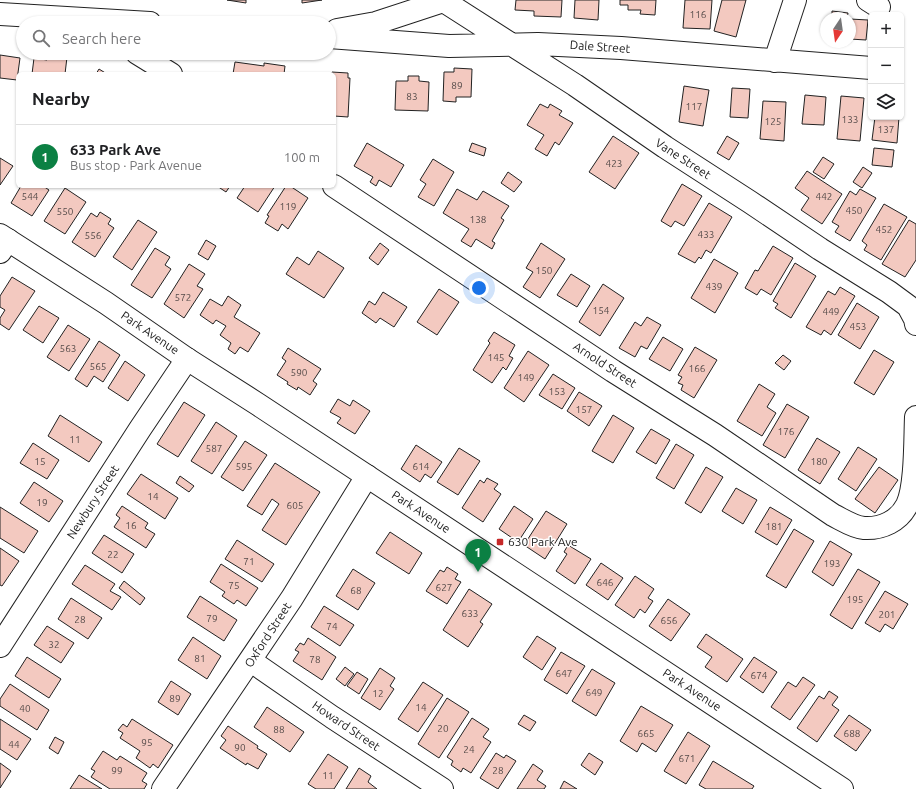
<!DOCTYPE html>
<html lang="en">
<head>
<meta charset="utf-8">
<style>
	:root { --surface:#fff; --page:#f6f6f6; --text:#202124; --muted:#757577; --line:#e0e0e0; --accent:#0b8043 }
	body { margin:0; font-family:Ubuntu,sans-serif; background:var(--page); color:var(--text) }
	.controls { position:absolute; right:12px; top:12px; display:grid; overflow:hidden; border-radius:6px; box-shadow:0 1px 3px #0004 }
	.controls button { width:36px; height:36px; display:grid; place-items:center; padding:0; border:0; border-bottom:1px solid var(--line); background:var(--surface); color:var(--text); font:20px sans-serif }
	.compass { position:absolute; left:820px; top:12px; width:36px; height:36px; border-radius:50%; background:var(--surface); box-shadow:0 1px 3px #0004; rotate:193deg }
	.you { position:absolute; left:479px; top:288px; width:14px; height:14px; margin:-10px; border:3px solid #fff; border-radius:50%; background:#1a73e8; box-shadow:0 0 0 6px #1a73e833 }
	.badge { display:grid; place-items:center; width:26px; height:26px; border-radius:50%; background:var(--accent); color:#fff; font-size:13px; font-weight:700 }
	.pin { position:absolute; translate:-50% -33px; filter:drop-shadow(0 1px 2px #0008) }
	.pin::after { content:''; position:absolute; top:21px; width:14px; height:12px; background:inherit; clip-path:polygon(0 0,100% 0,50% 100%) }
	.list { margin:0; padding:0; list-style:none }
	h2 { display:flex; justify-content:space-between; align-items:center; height:52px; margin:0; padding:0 16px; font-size:17px }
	h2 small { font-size:13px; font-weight:400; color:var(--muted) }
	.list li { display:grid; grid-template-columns:26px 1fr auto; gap:12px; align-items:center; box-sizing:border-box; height:64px; padding:0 16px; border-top:1px solid var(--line) }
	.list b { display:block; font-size:15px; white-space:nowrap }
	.list p { margin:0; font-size:13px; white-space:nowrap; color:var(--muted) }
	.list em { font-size:13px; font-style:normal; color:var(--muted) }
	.icon { flex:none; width:22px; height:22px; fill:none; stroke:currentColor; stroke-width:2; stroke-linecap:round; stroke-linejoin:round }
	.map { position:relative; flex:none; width:916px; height:789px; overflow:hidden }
	.search { position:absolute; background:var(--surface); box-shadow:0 1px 3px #0004; left:16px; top:16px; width:320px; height:44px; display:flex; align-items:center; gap:10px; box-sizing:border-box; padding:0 14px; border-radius:22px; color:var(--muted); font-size:15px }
	.panel { position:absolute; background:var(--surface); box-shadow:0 1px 3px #0004; left:16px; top:72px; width:320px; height:116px; border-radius:6px }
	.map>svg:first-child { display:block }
	.building { fill:#f3c9c0; stroke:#222 }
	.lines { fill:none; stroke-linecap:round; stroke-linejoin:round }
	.minor-casing { stroke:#222; stroke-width:24 }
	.major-casing { stroke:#222; stroke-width:24 }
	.minor { stroke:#fff; stroke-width:22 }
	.major { stroke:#fff; stroke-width:22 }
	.poi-dot { fill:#c62828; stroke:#fff; stroke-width:1.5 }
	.labels { text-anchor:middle; stroke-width:3; stroke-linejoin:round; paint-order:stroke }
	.number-label { font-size:10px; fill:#564c4a }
	.street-label { font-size:12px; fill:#222; stroke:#fff }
	.poi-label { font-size:12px; fill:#222; stroke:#fff; text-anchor:start }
</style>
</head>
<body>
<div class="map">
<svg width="916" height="789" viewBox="0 0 916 789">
	<rect width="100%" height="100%" fill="#fff"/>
	<path class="building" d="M 227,0 L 246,0 L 246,3 Z
		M 302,0 L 322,0 L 302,3 Z
		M 516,0 L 562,0 L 561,17 L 534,16 L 534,11 L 515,10 Z
		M 575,0 L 599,0 L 598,20 L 574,18 Z
		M 620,0 L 656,0 L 655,15 L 640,14 L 641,10 L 628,10 L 628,5 L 620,5 Z
		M 685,0 L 712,0 L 710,29 L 683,28 Z
		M 722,0 L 746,0 L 736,37 L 714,31 Z
		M 832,11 L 848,13 L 847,18 L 832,18 Z
		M 850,19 L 868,20 L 866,40 L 850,39 Z
		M 824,20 L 826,21 L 826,36 L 823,36 Z
		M 0,55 L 20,58 L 17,80 L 0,78 Z
		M 47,55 L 67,57 L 65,74 L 32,74 L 34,58 L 47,60 Z
		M 235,62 L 264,66 L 264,63 L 285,66 L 284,74 L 233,74 Z
		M 454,68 L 472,69 L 471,97 L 456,97 L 456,102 L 443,101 L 444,72 L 454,72 Z
		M 99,69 L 107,74 L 96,74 Z
		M 332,72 L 348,73 L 348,78 L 350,78 L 348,117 L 334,116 L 334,74 L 332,74 Z
		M 408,76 L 419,76 L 419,81 L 429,82 L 428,111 L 395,110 L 396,81 L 408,81 Z
		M 684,86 L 709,90 L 703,126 L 679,122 Z
		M 732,88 L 750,89 L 748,118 L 730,117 Z
		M 805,95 L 826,97 L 824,125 L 802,124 Z
		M 841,96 L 864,98 L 860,141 L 837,139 Z
		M 763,101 L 786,102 L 784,141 L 760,139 Z
		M 540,104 L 548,108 L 550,104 L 562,111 L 559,115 L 573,123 L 559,145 L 555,142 L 547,156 L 535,149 L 544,135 L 527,125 Z
		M 875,117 L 899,117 L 897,143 L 872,140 Z
		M 613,136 L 639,153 L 615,189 L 589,172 Z
		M 727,136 L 739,143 L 729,160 L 717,153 Z
		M 367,143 L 404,165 L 391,187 L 379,180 L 376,186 L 370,182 L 373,177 L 354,166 Z
		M 472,143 L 486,148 L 484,156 L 469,151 Z
		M 874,148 L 894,150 L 892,167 L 872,165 Z
		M 823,157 L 834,164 L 824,179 L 813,172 Z
		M 0,158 L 13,166 L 0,185 Z
		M 433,159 L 454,172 L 434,206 L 418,197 L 426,184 L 420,180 Z
		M 863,167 L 872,173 L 862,188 L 853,182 Z
		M 807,171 L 842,194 L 822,224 L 801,210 L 809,198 L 795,188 Z
		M 508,172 L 522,182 L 514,192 L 501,183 Z
		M 682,184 L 702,196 L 684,226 L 675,221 L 671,227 L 661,221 Z
		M 21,186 L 43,186 L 49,190 L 32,216 L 11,203 Z
		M 217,186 L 230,186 L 226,192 Z
		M 245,186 L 275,186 L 258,212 L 237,198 Z
		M 286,186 L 290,186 L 308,198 L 288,229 L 282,224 L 278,231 L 265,223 L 269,216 L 267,215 Z
		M 65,188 L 86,202 L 65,234 L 44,221 Z
		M 457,189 L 477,200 L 483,191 L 509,206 L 501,218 L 504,220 L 492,241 L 495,243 L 492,249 L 476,239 L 471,247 L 461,241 L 469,229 L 443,213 Z
		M 860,189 L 876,198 L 850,241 L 835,232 L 839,226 L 832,222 L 850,191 L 856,195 Z
		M 709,203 L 732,217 L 711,253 L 706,250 L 701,259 L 699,257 L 695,263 L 678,254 Z
		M 884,204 L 907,217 L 881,260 L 864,250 L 867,245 L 862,241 Z
		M 100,212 L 111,219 L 108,224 L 114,228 L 95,257 L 72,242 L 91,213 L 97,217 Z
		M 138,220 L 157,232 L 132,270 L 113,257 Z
		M 909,220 L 916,224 L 916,260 L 905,277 L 882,264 Z
		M 206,240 L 216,246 L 208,260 L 198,254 Z
		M 380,243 L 389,250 L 378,265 L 369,258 Z
		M 541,243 L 565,259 L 540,298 L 523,287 L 533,272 L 526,268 Z
		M 773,246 L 793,258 L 771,295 L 761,289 L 757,295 L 745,288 L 755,270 L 758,271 Z
		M 155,248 L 170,257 L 165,265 L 171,269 L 152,298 L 131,285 Z
		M 318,251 L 344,268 L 324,298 L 286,274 L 297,257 L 309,265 Z
		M 714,259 L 738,273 L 715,313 L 691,298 Z
		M 795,263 L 816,276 L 791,318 L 775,308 L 778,304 L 773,301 Z
		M 189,264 L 205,274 L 197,286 L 203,289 L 184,318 L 164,304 Z
		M 571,274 L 590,286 L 577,307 L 557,295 Z
		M 12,277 L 35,291 L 9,330 L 0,324 L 0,318 L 5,310 L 0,307 L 0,296 Z
		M 603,284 L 624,298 L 600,336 L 579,322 Z
		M 840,287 L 855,296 L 831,335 L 824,330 L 821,335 L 806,327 L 828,291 L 835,295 Z
		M 439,289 L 459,302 L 437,335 L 417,322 Z
		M 383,292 L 407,307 L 394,327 L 380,318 L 376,323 L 362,313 L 369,301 L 375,305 Z
		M 228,296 L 241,305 L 234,317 L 260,333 L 248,352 L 240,347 L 235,354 L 228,349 L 231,343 L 220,335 L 226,326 L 216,320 L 213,324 L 200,315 L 210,299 L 222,306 Z
		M 857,303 L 879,317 L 860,349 L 838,335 Z
		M 39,306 L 59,318 L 43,343 L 23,330 Z
		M 647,317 L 661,325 L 647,349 L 641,346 L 635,357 L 619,348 L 635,322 L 641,326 Z
		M 68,325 L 90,339 L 69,371 L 47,357 Z
		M 494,332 L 515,345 L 509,356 L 513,358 L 506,370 L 503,367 L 492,383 L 473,370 L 490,343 L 488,341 Z
		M 663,337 L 683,349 L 670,371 L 649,359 Z
		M 99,341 L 120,355 L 103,382 L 94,376 L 87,387 L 75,379 Z
		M 695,347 L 717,360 L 694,398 L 681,390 L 683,385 L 678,383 L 682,377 L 678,375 Z
		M 288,348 L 321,369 L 313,381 L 317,384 L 310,395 L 298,387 L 297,390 L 287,384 L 288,382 L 277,375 L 286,361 L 282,358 Z
		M 874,350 L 894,362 L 874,395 L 854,383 Z
		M 528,351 L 549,365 L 524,402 L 504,388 Z
		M 783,355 L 791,361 L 784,370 L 775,363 Z
		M 125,361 L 145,375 L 128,401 L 108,388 Z
		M 553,374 L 575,388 L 562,409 L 539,395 Z
		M 759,384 L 775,394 L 767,407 L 776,413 L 762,436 L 737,421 Z
		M 579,392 L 602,406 L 589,426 L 567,411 Z
		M 338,399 L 350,406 L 353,400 L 370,411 L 355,434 L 337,423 L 341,418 L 330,412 Z
		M 184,402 L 205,415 L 178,457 L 157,444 Z
		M 787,404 L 809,417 L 785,458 L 763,445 Z
		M 60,415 L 102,442 L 89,462 L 48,436 Z
		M 613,415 L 634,428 L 613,463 L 592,451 Z
		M 216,422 L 237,436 L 212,474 L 191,461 Z
		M 651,429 L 670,440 L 656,464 L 636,452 Z
		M 817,438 L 840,452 L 820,484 L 798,470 Z
		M 245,441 L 267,455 L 243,491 L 221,477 Z
		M 33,443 L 59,460 L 47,479 L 20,463 Z
		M 676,444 L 694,455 L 674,489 L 656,478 Z
		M 416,445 L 442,462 L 431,478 L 425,474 L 420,482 L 401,469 Z
		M 858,447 L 877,459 L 856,491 L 838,479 Z
		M 459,448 L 480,461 L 458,495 L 437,482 Z
		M 275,463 L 320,492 L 286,545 L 262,530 L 279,504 L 272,499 L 262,515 L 247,506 Z
		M 706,467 L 723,477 L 701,513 L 685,503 Z
		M 879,467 L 898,480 L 875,513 L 855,499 Z
		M 141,474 L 178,498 L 165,519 L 127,494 Z
		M 180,476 L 194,486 L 189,492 L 176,483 Z
		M 487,478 L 498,484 L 494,489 L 501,494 L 483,522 L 462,508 L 480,480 L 484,483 Z
		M 34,482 L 63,501 L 49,522 L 20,503 Z
		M 736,488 L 757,500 L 743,524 L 722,511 Z
		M 122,506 L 148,523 L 145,528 L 155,534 L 146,548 L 114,527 L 120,518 L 116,515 Z
		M 514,506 L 533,519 L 518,542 L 499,529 Z
		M 0,507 L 38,531 L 24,553 L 0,538 Z
		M 770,507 L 792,520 L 777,545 L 755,532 Z
		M 546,511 L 567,524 L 545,559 L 524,545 Z
		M 794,529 L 814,541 L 786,588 L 766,576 Z
		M 390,532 L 422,553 L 409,574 L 376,553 Z
		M 104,535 L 134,554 L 122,573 L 92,553 Z
		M 237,540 L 274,564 L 262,582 L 225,559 Z
		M 830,541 L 852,554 L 833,586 L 812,572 Z
		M 568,545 L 591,559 L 575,584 L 556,571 L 567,554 L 564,552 Z
		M 0,548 L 19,561 L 2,586 L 0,585 Z
		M 601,563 L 623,578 L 608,600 L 586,585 Z
		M 221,564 L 258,588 L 246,606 L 237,600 L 234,604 L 222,596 L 225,592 L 210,582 Z
		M 85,565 L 115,584 L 110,591 L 121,597 L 112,610 L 72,584 Z
		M 447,567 L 458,574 L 455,579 L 461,582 L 447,604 L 426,591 L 440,570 L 444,572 Z
		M 353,569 L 375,583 L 358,610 L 336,596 Z
		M 858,569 L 880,582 L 852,629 L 830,615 Z
		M 635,576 L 654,589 L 648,598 L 653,601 L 645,613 L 640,609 L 634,618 L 615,605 Z
		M 124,581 L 145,598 L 140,605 L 119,588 Z
		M 469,589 L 492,604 L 480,622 L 483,624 L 468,647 L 443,630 Z
		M 885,591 L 908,604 L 893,629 L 885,624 L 880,632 L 865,623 Z
		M 200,596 L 237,620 L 224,641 L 187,617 Z
		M 71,598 L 102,618 L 88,639 L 58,619 Z
		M 668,599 L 690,614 L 671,641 L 649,626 Z
		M 324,606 L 354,625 L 340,646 L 311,627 Z
		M 47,626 L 74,643 L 61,663 L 34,645 Z
		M 706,634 L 743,659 L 727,682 L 705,667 L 712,657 L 697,647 Z
		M 537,636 L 556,648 L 542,670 L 523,657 Z
		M 193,637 L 221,656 L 207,679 L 178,660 Z
		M 308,638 L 336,657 L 322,680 L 293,661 L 299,652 L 295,650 L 300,643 L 304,645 Z
		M 561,652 L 585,666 L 567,694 L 544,680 Z
		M 27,657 L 61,679 L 49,698 L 15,676 Z
		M 754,657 L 777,672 L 763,693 L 740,677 Z
		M 345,667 L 354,674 L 345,686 L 336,679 Z
		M 380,668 L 395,678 L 390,686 L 394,689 L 380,710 L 361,698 Z
		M 592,669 L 615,683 L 596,716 L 572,701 Z
		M 357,672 L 368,679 L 359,694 L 347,686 Z
		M 803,677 L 815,685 L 790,720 L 771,707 L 788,682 L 796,687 Z
		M 171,681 L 191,694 L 178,715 L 158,702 Z
		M 423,682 L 443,695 L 418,732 L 398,719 Z
		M 10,684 L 49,710 L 37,730 L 0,706 L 0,699 Z
		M 829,691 L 838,697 L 832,705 L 839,710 L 817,742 L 797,728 L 819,696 L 824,699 Z
		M 447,698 L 469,712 L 439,758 L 418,744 Z
		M 641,706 L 673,725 L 656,752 L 642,743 L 637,752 L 620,741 Z
		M 267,707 L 304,732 L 290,752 L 254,727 Z
		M 524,715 L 536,722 L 530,731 L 518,724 Z
		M 849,715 L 871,730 L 856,751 L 834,736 Z
		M 472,718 L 489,729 L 483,737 L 491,742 L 471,773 L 463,768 L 461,772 L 451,765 L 453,761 L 447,757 Z
		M 0,719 L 31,739 L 17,760 L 0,749 Z
		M 132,719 L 173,745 L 158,768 L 153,764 L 150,768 L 136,758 L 140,751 L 120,738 L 123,733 L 118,730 L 123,724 L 127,727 Z
		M 228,726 L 258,746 L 257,748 L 267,754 L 258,769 L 247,763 L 246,765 L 220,748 L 226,740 L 221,736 Z
		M 688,732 L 710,746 L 686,784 L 664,771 Z
		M 55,737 L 64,742 L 58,754 L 49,748 Z
		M 103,751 L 117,760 L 120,756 L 147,773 L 142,781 L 147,784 L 144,789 L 110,789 L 91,777 L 95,771 L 91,769 Z
		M 496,753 L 504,758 L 506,755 L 516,761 L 498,789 L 480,778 Z
		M 589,753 L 603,762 L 595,775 L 581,765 Z
		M 328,754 L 348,767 L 334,789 L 316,789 L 308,784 Z
		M 713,761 L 754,786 L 752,789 L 706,789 L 699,785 Z
		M 0,763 L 11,771 L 0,788 Z
		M 533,764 L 543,771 L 537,780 L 546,786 L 544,789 L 517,789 Z
		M 359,768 L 371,776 L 368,782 L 377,789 L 346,789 Z
		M 79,775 L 102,789 L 70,789 Z
		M 564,781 L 577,789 L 560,789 Z"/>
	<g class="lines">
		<defs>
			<path id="minor" d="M 442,0 L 575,85 L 665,147 L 750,202 L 820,249 L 889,292 L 908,306 L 915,319 L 916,324
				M 868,0 L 879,7
				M 0,14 L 150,23
				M 337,30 L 376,23 L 446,0
				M 329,37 L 449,46 L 538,44 L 621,48 L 871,68
				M 137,53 L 171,74
				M 775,61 L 795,0
				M 334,186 L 613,371 L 715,435 L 833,515 C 843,520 853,527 864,528 C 882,529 899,521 907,505 C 916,486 915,440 916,417
				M 0,252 L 8,240
				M 0,646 L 140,429 L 187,359
				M 251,661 L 332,717 L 442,789
				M 163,789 L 292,598 L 367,476"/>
			<path id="major" d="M 0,235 L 106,303 L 187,359 L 259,405 L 842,789"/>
		</defs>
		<use href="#minor" class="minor-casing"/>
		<use href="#major" class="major-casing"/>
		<use href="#minor" class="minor"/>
		<use href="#major" class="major"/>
	</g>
	<rect class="poi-dot" x="496" y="538" width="8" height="8" rx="2"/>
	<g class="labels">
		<g class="number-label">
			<text x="698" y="18">116</text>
			<text x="457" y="89">89</text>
			<text x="412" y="100">83</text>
			<text x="694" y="110">117</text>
			<text x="850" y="123">133</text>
			<text x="773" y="125">125</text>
			<text x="886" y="133">137</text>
			<text x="614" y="167">423</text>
			<text x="30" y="200">544</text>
			<text x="824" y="200">442</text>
			<text x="288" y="210">119</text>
			<text x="854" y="214">450</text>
			<text x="65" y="215">550</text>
			<text x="478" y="223">138</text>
			<text x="884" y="233">452</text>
			<text x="706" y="238">433</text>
			<text x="93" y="239">556</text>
			<text x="544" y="274">150</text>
			<text x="714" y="290">439</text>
			<text x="183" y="301">572</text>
			<text x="601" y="314">154</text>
			<text x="831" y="315">449</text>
			<text x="858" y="330">453</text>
			<text x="68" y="352">563</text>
			<text x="496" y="361">145</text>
			<text x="98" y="370">565</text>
			<text x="697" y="372">166</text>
			<text x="299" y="376">590</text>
			<text x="526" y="381">149</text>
			<text x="557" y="395">153</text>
			<text x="584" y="413">157</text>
			<text x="786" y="435">176</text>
			<text x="75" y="443">11</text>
			<text x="214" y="452">587</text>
			<text x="40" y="465">15</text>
			<text x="819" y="465">180</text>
			<text x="244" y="470">595</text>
			<text x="421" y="470">614</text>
			<text x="153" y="500">14</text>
			<text x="42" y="506">19</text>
			<text x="295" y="509">605</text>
			<text x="131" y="529">16</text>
			<text x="774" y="530">181</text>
			<text x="113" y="558">22</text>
			<text x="249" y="565">71</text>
			<text x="832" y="567">193</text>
			<text x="605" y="586">646</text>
			<text x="234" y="589">75</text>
			<text x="444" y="591">627</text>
			<text x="356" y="594">68</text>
			<text x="855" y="603">195</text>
			<text x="470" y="617">633</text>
			<text x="887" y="618">201</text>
			<text x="212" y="622">79</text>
			<text x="80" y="623">28</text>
			<text x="669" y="624">656</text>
			<text x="332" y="630">74</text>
			<text x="54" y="648">32</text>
			<text x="200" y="662">81</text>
			<text x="315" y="663">78</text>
			<text x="564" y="677">647</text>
			<text x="759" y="679">674</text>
			<text x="594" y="696">649</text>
			<text x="378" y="697">12</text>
			<text x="175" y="702">89</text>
			<text x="421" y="711">14</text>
			<text x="25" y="712">40</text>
			<text x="443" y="732">20</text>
			<text x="279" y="733">88</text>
			<text x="646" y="737">665</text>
			<text x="852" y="737">688</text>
			<text x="147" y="746">95</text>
			<text x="14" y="748">44</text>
			<text x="240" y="751">90</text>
			<text x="469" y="753">24</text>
			<text x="687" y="762">671</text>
			<text x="117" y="774">99</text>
			<text x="498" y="774">28</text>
			<text x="328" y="779">11</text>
		</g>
		<g class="street-label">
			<text transform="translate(600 47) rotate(4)" y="4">Dale Street</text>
			<text transform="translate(683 159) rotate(33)" y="4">Vane Street</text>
			<text transform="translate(150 333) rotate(34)" y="4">Park Avenue</text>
			<text transform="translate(605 365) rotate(33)" y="4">Arnold Street</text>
			<text transform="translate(93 502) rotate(-57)" y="4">Newbury Street</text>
			<text transform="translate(421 512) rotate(33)" y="4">Park Avenue</text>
			<text transform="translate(268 635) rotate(-57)" y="4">Oxford Street</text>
			<text transform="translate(692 690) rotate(33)" y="4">Park Avenue</text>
			<text transform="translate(346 726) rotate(34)" y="4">Howard Street</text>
		</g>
		<g class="poi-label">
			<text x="508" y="546">630 Park Ave</text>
		</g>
	</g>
</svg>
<div class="controls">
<button>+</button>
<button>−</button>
<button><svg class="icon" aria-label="layers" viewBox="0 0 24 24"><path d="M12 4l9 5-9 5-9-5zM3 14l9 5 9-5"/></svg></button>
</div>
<svg class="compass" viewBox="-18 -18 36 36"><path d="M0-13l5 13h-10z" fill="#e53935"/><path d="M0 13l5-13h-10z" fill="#757577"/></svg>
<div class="you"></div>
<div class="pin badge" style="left:478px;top:572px">1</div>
<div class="search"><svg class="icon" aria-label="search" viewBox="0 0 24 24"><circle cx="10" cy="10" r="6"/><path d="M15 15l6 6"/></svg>Search here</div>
<section class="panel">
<h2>Nearby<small></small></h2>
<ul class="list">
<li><span class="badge">1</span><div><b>633 Park Ave</b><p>Bus stop · Park Avenue</p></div><em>100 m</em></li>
</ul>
</section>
</div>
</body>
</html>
